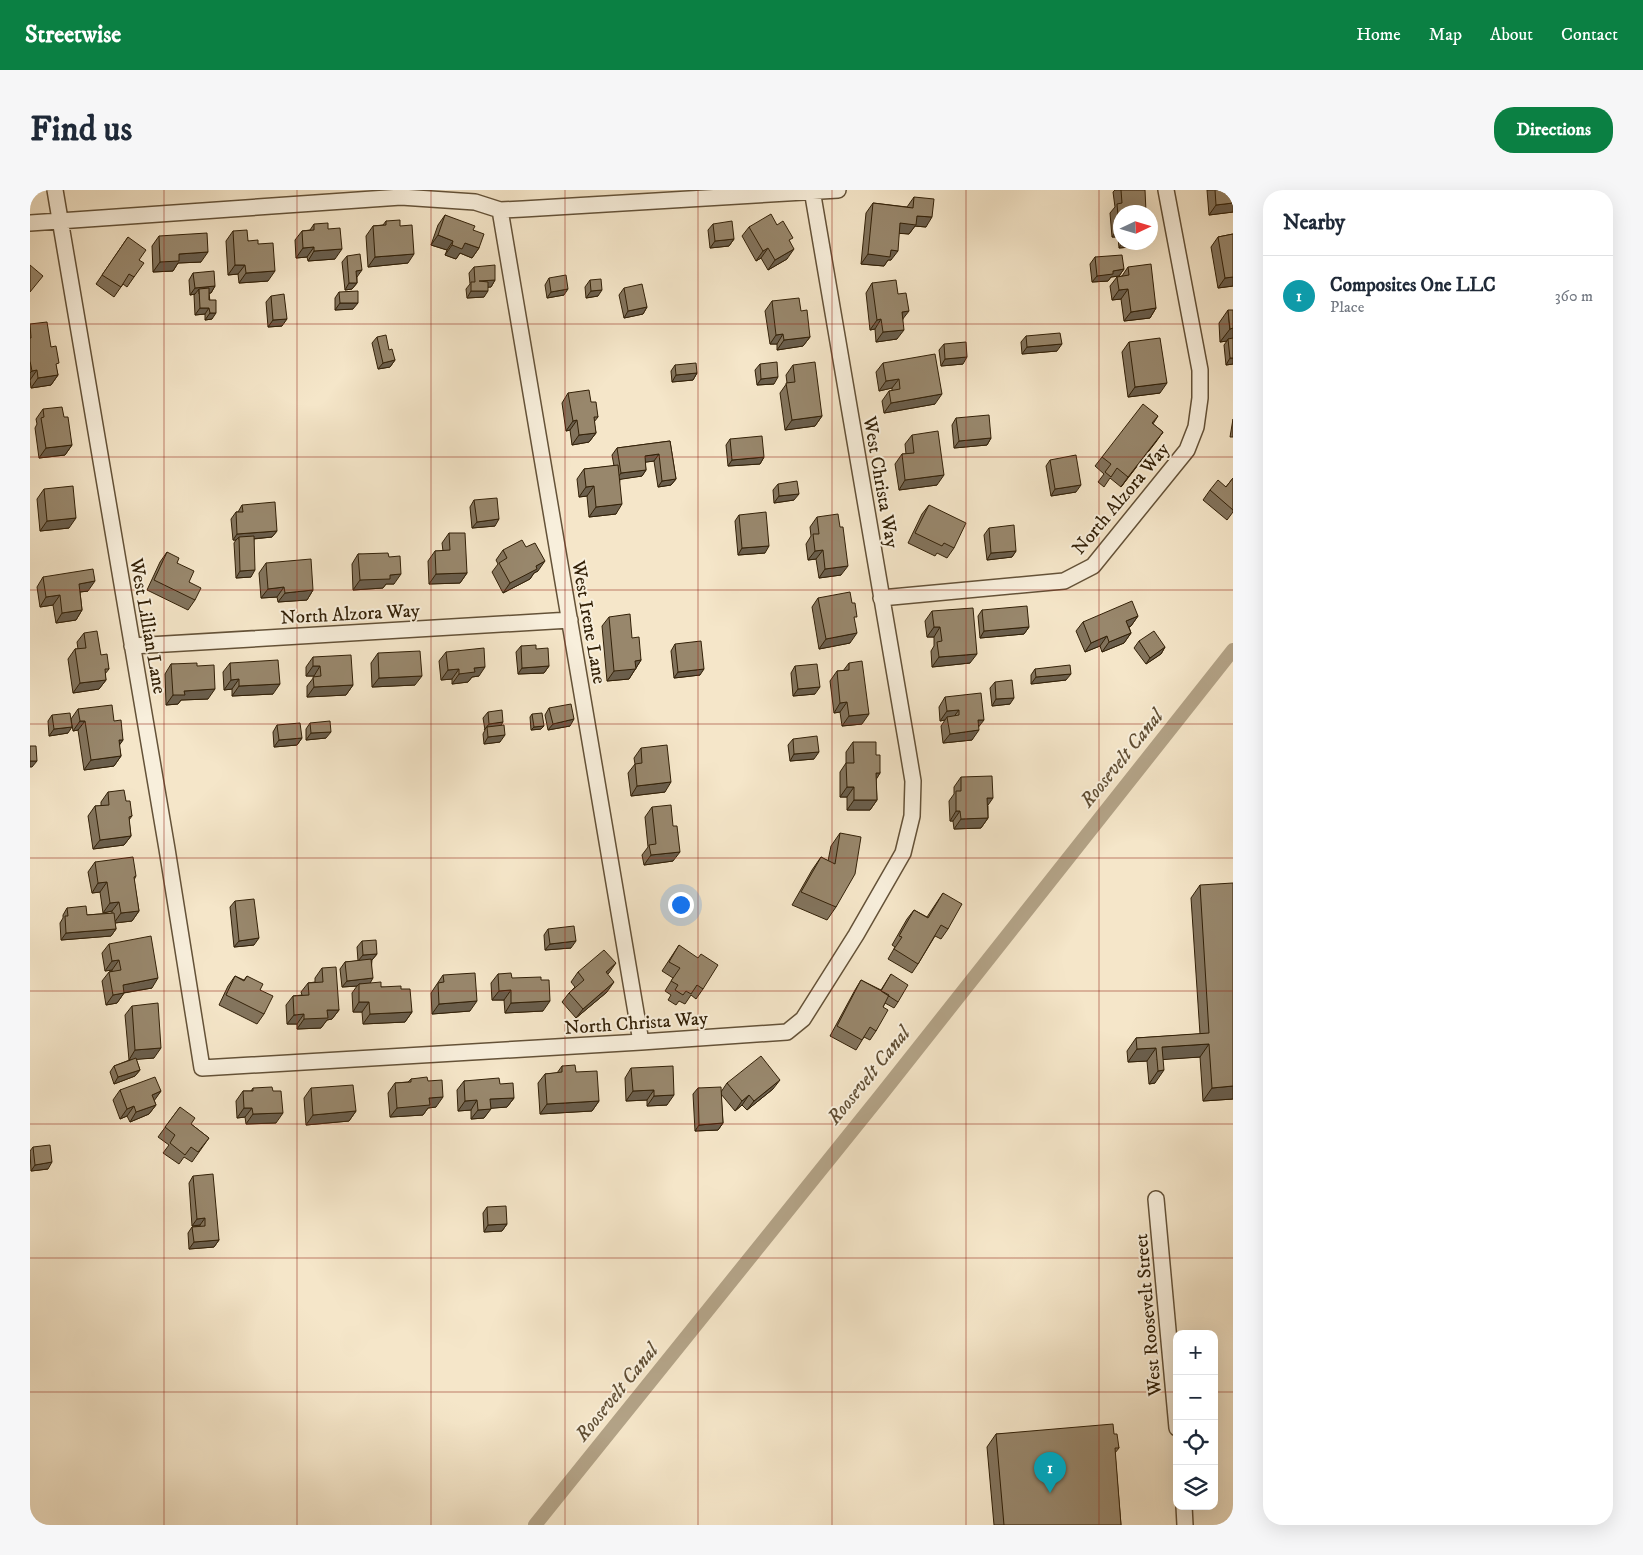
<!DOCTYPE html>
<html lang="en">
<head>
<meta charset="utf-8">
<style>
	:root { --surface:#fff; --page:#f6f6f7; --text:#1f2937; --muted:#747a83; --line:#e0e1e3; --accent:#0b8043 }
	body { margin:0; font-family:"IM FELL DW Pica",serif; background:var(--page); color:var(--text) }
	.controls { position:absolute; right:15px; bottom:15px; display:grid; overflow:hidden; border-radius:10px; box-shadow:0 5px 20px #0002 }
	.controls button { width:45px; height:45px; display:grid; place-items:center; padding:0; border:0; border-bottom:1px solid var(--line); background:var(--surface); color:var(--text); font:25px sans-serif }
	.compass { position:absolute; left:1083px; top:15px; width:45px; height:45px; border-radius:50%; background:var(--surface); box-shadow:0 5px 20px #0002; rotate:86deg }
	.you { position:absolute; left:650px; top:714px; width:18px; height:18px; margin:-12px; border:4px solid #fff; border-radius:50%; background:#1a73e8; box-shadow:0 0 0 8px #1a73e833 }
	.badge { display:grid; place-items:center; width:32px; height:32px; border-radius:50%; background:var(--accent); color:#fff; font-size:16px; font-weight:700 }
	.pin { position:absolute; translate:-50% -41px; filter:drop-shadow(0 1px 2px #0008) }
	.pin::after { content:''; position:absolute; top:26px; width:18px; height:15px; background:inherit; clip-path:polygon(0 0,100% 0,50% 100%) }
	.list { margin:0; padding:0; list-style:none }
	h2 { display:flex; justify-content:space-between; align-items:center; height:65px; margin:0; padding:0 20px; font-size:21px }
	h2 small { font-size:16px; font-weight:400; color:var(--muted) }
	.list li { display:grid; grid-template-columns:32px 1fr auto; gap:15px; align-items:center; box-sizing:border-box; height:80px; padding:0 20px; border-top:1px solid var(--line) }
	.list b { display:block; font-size:19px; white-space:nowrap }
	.list p { margin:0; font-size:16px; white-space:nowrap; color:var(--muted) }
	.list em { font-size:16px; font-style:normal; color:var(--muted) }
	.icon { flex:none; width:28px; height:28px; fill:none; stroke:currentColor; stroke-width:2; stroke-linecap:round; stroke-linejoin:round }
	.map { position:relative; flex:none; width:1203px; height:1335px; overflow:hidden; border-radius:20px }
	header { display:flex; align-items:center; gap:30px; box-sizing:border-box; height:70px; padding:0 25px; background:var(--accent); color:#fff }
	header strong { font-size:24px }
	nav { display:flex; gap:28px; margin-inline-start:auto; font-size:18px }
	.intro { display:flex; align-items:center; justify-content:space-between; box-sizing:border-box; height:120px; padding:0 30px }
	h1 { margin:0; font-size:35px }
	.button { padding:12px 22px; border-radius:20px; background:var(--accent); color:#fff; font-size:18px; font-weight:700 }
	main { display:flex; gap:30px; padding:0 30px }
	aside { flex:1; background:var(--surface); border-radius:20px; box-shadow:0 5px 20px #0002 }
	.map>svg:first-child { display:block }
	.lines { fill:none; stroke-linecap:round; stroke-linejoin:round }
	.canal { stroke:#b3a387; stroke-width:14 }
	.street-casing { stroke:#645238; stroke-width:18 }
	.street { stroke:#f8efdc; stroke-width:15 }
	.wall { fill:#83745d; stroke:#332108 }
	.shaded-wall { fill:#6a5e4c; stroke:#332108 }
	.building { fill:#98876c; stroke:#332108 }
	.grid { fill:none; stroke:#8f2418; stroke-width:1; stroke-opacity:0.55 }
	.labels { text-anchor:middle; stroke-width:4; stroke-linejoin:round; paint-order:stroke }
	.street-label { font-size:19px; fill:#332108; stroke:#f8efdc }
	.water-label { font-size:20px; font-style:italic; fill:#604e34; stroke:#f8efdc }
</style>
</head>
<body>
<header>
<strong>Streetwise</strong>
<nav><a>Home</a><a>Map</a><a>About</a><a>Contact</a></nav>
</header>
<div class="intro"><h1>Find us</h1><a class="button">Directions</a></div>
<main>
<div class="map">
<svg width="1203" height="1335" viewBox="0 0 1203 1335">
	<rect width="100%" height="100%" fill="#f5e6c9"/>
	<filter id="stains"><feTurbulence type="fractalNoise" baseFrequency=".004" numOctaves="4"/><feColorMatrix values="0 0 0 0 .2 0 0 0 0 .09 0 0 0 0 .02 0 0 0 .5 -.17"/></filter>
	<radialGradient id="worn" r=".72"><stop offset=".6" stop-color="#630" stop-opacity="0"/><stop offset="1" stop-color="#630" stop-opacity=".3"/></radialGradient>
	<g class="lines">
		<path class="canal" d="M 505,1335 L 851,905 L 1203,460"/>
		<defs>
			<path id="street" d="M 25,0 L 137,659 L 172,878 L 611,852 L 757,842 L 773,829 L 826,745 L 873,663 L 882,626 L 883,591 L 877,555 L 782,0
				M 470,20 L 611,852
				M 0,33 L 371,7 L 445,12 L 470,20 L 493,19 L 808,0
				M 851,408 L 1034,391 L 1063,376 L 1157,260 L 1166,237 L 1170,208 L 1170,180 L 1136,0
				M 102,456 L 540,430
				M 1126,1009 L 1147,1238
				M 1154,1316 L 1155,1335"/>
		</defs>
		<use href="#street" class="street-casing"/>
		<use href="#street" class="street"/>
	</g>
	<path class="wall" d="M 1085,0 L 1115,0 L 1090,22 L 1090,52 L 1114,52 L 1112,56 L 1089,58 L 1088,47 L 1082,47 L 1080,23 L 1085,17 L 1083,2 Z
		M 1177,0 L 1203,0 L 1203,22 L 1179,25 Z
		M 884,7 L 896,37 L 885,36 L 879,44 L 869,43 L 861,70 L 858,70 L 854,76 L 831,74 L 836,23 L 843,13 L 877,17 Z
		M 415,25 L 443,40 L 449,58 L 442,68 L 430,63 L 426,69 L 415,65 L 417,60 L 401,55 L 408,35 Z
		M 356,31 L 370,36 L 378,73 L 338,77 L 336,46 L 343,36 L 353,35 Z
		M 284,34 L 305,69 L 278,71 L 277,67 L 266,68 L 265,50 L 272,41 L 280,40 Z
		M 683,34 L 704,49 L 699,56 L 680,58 L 678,40 Z
		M 747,35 L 760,52 L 757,69 L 738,80 L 731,68 L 726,71 L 712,46 L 719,37 Z
		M 203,41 L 218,51 L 228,54 L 238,91 L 209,93 L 208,84 L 198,85 L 196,51 Z
		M 1203,44 L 1203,96 L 1188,98 L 1181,57 L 1188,47 Z
		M 129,46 L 171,72 L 148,73 L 143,81 L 123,82 L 122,56 Z
		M 98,47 L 109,70 L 104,87 L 97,97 L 93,94 L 84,107 L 66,94 Z
		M 317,66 L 327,87 L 327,93 L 322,99 L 315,100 L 312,72 Z
		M 1065,67 L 1094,79 L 1089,86 L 1081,87 L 1078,91 L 1062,92 L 1060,74 Z
		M 444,77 L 465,90 L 461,97 L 458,97 L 454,107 L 437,108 L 436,99 L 440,94 L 439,83 Z
		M 1098,77 L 1126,118 L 1120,128 L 1094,131 L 1091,109 L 1082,110 L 1080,96 L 1087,87 L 1092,86 Z
		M 163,83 L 185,96 L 181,103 L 179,103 L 182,129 L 175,130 L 175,124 L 165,125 L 164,105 L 165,104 L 160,105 L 159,90 Z
		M 519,88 L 534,105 L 517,108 L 515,95 Z
		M 560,90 L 568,106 L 556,108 L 555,97 Z
		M 842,93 L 868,104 L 873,129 L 867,149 L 846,152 L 845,139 L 840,140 L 836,103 Z
		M 594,98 L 617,117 L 613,124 L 594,128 L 589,105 Z
		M 309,102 L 323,119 L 305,120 L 305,108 Z
		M 241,106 L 252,136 L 238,137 L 236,112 Z
		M 742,111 L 771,121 L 780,147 L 773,156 L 747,160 L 747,154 L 740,154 L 735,121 Z
		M 1198,120 L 1203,174 L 1196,175 L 1194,155 L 1197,151 L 1190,152 L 1189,133 Z
		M 0,134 L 21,157 L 28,185 L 21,195 L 1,198 L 0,190 Z
		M 996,146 L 1027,161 L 992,164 L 991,152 Z
		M 347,147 L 359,160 L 365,170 L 360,177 L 348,179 L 342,153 Z
		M 1099,152 L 1130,203 L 1098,207 L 1092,162 Z
		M 914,154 L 933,174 L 911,176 L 909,160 Z
		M 853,173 L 905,214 L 854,223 L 852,211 L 859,201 L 862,201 L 862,198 L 849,201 L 846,182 Z
		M 730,174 L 744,194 L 727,195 L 725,180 Z
		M 645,175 L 667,183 L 663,190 L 642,192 L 641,181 Z
		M 763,175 L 792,226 L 785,236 L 755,240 L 750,203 L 757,193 L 756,185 Z
		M 538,203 L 561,212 L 568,227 L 564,232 L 566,243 L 559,252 L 542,255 L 540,240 L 536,241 L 532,213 Z
		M 13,219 L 42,255 L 35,265 L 9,268 L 5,238 L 7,234 L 6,229 Z
		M 1128,226 L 1123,234 L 1133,242 L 1091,297 L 1080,288 L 1074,297 L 1068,292 L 1074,284 L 1065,276 L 1072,267 Z
		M 926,228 L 961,248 L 957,255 L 924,258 L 922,235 Z
		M 1203,229 L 1203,247 L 1200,247 Z
		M 882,245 L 907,295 L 869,300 L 865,274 L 872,264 L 876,264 L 875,254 Z
		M 700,249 L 734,267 L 730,274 L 698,276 L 696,255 Z
		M 640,251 L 646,289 L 641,295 L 628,297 L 624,271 L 615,272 L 616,280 L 612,286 L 590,289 L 586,324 L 559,327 L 557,306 L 549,307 L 547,289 L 554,279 L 584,276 L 582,265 L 587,258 Z
		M 1020,270 L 1046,302 L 1021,306 L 1016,276 Z
		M 1203,288 L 1203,322 L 1197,330 L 1173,310 L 1180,300 L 1196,297 Z
		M 748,294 L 764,310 L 744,313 L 743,300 Z
		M 14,299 L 39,338 L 10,341 L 7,309 Z
		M 444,310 L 465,336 L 442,338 L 440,317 Z
		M 212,315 L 247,341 L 242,347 L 224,349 L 221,387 L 206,388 L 204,353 L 206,350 L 203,350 L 201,329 L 206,322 L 208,322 Z
		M 899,315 L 924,358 L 917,368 L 907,363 L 905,366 L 878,353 L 892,324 Z
		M 709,325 L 735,363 L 708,365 L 705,331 Z
		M 787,327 L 811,385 L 789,388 L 786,369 L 778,370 L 776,354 L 781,346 L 780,337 Z
		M 959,338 L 986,361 L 982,367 L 957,370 L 954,345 Z
		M 419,343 L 437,383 L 430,393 L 399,394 L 398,371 L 405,361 L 413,361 L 412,353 Z
		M 473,360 L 508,381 L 504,383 L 500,389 L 473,403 L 462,382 L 468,374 L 466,370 Z
		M 137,362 L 147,373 L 159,392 L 165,410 L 158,420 L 117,400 L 130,372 Z
		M 328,364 L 359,367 L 364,394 L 356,394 L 353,398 L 323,400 L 322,374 Z
		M 236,373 L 283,400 L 277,410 L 248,412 L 247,407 L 231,408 L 229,383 Z
		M 13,387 L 58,401 L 50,402 L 52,420 L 46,430 L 26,433 L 23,415 L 10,417 L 7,397 Z
		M 788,408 L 824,431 L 820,453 L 789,459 L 782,417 Z
		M 952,420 L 999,437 L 994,444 L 950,448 L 948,426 Z
		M 902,421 L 940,473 L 902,477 L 901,461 L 904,456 L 904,447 L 897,447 L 895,431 Z
		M 1108,426 L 1101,436 L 1099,437 L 1101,443 L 1094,453 L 1072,462 L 1070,456 L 1055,462 L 1046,441 L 1053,432 Z
		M 579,427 L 602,448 L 611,470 L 599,489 L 577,491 L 572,436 Z
		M 54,443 L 71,465 L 79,479 L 75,484 L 76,490 L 69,499 L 43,503 L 38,469 L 45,459 L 48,459 L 47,452 Z
		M 1109,451 L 1135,457 L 1131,464 L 1116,474 L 1104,458 Z
		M 645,454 L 670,485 L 644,488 L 641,461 Z
		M 491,456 L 506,459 L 519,476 L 514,483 L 488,484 L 486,462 Z
		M 416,462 L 449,486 L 442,487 L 438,492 L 422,494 L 422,489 L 411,490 L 409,471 Z
		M 348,463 L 385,495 L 342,497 L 341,473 Z
		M 283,467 L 323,495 L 316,505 L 277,507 L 277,496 L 284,487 L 284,486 L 276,486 L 276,477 Z
		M 200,473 L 243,504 L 202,506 L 202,499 L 194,500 L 193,482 Z
		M 819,473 L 832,534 L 812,536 L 810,522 L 804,523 L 800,491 L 807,481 L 813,481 Z
		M 141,474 L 167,476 L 178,509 L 151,510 L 148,514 L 136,515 L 135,484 Z
		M 765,476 L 785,504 L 763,506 L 761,483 Z
		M 1005,479 L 1036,490 L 1001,494 L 1001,485 Z
		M 965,492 L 980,514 L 962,516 L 960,498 Z
		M 915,507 L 948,537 L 942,550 L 913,553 L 911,536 L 915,530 L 910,531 L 909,517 Z
		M 519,518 L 540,536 L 518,540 L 515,525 Z
		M 48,519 L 84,531 L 93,550 L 89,555 L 91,566 L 84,576 L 54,580 L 48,540 L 43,541 L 41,529 Z
		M 458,522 L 471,536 L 470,552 L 454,554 L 453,544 L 455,540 L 453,528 Z
		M 502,524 L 514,536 L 511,539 L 501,540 L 500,527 Z
		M 22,525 L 38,543 L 19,546 L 18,531 Z
		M 280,533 L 296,548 L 276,550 L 276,539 Z
		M 247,535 L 272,548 L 267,555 L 244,557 L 243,542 Z
		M 763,549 L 784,569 L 760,571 L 758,555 Z
		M 823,552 L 846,565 L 850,583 L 846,589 L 847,610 L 840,620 L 817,620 L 817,607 L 810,607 L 810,582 L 816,573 L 816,562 Z
		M 611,558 L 635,602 L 601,606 L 598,583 L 605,574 L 604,568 Z
		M 931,587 L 958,616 L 958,628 L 951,638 L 924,639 L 923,631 L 920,631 L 919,611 L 924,604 L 924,597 Z
		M 78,602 L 96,611 L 102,626 L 99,630 L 101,646 L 94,655 L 63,659 L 58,626 L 65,616 L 71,616 L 71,612 Z
		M 622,617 L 643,671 L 614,675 L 612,665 L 618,657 L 615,627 Z
		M 810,643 L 806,717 L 797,730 L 762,715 L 782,680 L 791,667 L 798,671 L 801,656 Z
		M 65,672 L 106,686 L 104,690 L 109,721 L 102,731 L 85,733 L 86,739 L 81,746 L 31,750 L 30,733 L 33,728 L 33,725 L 37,718 L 57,725 L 82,723 L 82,721 L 73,723 L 70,702 L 62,703 L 58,682 Z
		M 1170,695 L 1203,909 L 1173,911 L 1170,867 L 1133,869 L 1125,893 L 1119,894 L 1117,871 L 1098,872 L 1097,861 L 1106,848 L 1170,844 L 1161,708 Z
		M 913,703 L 918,739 L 911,749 L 905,746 L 888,774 L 882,783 L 858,769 L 865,757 L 862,755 L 877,729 L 884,720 L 897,727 Z
		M 205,711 L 224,755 L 204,757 L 200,717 Z
		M 518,739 L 541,758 L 515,760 L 514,745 Z
		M 332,751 L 347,764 L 342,770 L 340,793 L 351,797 L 371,799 L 382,822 L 375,832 L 333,834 L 332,822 L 323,822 L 322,803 L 327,796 L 312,797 L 310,779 L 315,772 L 328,771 L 327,757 Z
		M 79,754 L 122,798 L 94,803 L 87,813 L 76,815 L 72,791 L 79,782 L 82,781 L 82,780 L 75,781 L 72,763 Z
		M 649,755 L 673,799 L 666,809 L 661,805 L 655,814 L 649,811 L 646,815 L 638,810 L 641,805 L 635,801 L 643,788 L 632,781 Z
		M 292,778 L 309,820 L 302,829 L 297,830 L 291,838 L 267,839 L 267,834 L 257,834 L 256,815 L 263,806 L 272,805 L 271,802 L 278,793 L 285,792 L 285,788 Z
		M 548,782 L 579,783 L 577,784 L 577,802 L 546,828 L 532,812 L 539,803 L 545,797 L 541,792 Z
		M 468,784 L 482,788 L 513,821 L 475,823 L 474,810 L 462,810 L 461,793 Z
		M 861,784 L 868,812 L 864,818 L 855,813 L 853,817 L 846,841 L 840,850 L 834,847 L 826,860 L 800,846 L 825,800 L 831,790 L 851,800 Z
		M 413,785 L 440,821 L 402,824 L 401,803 Z
		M 205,786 L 214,790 L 217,786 L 230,800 L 234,824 L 227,834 L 189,815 L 198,796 Z
		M 102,816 L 124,868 L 106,869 L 110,880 L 105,886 L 84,894 L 80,882 L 84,876 L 102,869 L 99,870 L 95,825 Z
		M 532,876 L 546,882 L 569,911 L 562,921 L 510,924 L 508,893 L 515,884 L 527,883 Z
		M 601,878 L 637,915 L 617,916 L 617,910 L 596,911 L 595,888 Z
		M 381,889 L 398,891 L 406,917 L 398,918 L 393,925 L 360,927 L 358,903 L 365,893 L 378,892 Z
		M 434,891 L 470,894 L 484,908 L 477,917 L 461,918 L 454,928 L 441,929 L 441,920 L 428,921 L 427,900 Z
		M 697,893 L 743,899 L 717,920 L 712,915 L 705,921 L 691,904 L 693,933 L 688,940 L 665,941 L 663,904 L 668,898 L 691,902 Z
		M 223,898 L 246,933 L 216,934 L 215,927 L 207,928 L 206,911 L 213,901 L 221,901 Z
		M 281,898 L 326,921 L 319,931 L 276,935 L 274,908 Z
		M 90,900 L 131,901 L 124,910 L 126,915 L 119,924 L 100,932 L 97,926 L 90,929 L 83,910 Z
		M 150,917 L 161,934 L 179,948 L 162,972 L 154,967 L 149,974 L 133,963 L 139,955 L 128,947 Z
		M 3,957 L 18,979 L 1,981 L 0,961 Z
		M 163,986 L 189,1050 L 184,1057 L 159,1059 L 158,1043 L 162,1037 L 170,1036 L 170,1035 L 162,1036 L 159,993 Z
		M 457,1017 L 477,1034 L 472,1041 L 454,1042 L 453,1023 Z
		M 966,1244 L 1084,1244 L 1089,1258 L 1085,1263 L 1091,1335 L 964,1335 L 957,1257 Z"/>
	<path class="shaded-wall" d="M 1203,13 L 1203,22 L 1179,25 L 1186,15 Z
		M 887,26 L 902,27 L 896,37 L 885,36 L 879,44 L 864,43 L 870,33 Z
		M 1089,37 L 1090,37 L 1090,43 L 1088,47 L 1082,47 Z
		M 408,45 L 423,51 L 417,60 L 401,55 Z
		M 704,49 L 699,56 L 680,58 L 685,51 Z
		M 1092,52 L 1114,52 L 1112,56 L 1089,58 Z
		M 435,53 L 449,58 L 442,68 L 430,63 L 426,69 L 415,65 L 422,55 Z
		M 284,57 L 277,67 L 266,68 L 273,58 Z
		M 738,58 L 731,68 L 726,71 L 733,61 Z
		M 312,59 L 305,69 L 278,71 L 284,61 Z
		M 764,59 L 757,69 L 738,80 L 745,70 Z
		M 861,60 L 868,61 L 861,70 L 858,70 L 854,76 L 831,74 L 838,64 Z
		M 178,62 L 171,72 L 148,73 L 143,81 L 123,82 L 130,72 L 149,64 Z
		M 384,64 L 378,73 L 338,77 L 345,67 Z
		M 205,75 L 215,75 L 208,84 L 198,85 Z
		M 1094,79 L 1089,86 L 1081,87 L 1078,91 L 1062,92 L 1067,86 L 1083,81 Z
		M 332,80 L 327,87 L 321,87 L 326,81 Z
		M 245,81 L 238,91 L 209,93 L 216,83 Z
		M 1203,87 L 1203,96 L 1188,98 L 1195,88 Z
		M 465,90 L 461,97 L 445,98 L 449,91 Z
		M 319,93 L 327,93 L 322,99 L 315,100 Z
		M 185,96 L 181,103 L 169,104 L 169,99 L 165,104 L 160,105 L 165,98 Z
		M 538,99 L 534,105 L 517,108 L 521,102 Z
		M 1098,99 L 1091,109 L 1082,110 L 1089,100 Z
		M 572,100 L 568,106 L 556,108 L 561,101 Z
		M 441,101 L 458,101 L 454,107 L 437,108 Z
		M 310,113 L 328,113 L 323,119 L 305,120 Z
		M 617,117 L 613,124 L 594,128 L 598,121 Z
		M 170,118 L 179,118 L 175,124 L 165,125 Z
		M 1126,118 L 1120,128 L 1094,131 L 1101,122 Z
		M 879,121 L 872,130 L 872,122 Z
		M 180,123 L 186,123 L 182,129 L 175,130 Z
		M 257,129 L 252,136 L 238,137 L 243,130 Z
		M 851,129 L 845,139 L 840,140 L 847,130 Z
		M 1203,138 L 1203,150 L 1198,149 L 1197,151 L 1190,152 L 1200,139 Z
		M 874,140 L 867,149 L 846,152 L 853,142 Z
		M 753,144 L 747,154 L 740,154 L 746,145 Z
		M 780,147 L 773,156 L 747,160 L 754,150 Z
		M 1032,154 L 1027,161 L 992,164 L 997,157 Z
		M 937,167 L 933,174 L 911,176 L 915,169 Z
		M 1200,168 L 1203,168 L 1203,174 L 1196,175 Z
		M 365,170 L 360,177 L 348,179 L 353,173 Z
		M 7,180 L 0,190 L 0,183 L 2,181 Z
		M 667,183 L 663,190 L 642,192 L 646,185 Z
		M 28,185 L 21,195 L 1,198 L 8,188 Z
		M 748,187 L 744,194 L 727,195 L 731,189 Z
		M 869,189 L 862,198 L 849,201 L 856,191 Z
		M 1137,193 L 1130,203 L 1098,207 L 1105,197 Z
		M 912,204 L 905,214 L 854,223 L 861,213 Z
		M 792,226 L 785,236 L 755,240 L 762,230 Z
		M 547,230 L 540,240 L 536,241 L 543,231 Z
		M 1133,242 L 1126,252 L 1091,297 L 1098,287 Z
		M 566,243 L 559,252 L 542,255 L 549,245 Z
		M 961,248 L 957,255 L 924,258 L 929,251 Z
		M 42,255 L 35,265 L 9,268 L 16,258 Z
		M 629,264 L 624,271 L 610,273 L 615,266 Z
		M 734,267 L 730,274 L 698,276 L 702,270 Z
		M 616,280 L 612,286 L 586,290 L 591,283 Z
		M 914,285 L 907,295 L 869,300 L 875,290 Z
		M 646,289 L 641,295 L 628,297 L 632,291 Z
		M 1051,295 L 1046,302 L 1021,306 L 1025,299 Z
		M 564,296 L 557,306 L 549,307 L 556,297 Z
		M 769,304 L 764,310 L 744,313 L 749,306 Z
		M 592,314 L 586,324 L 559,327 L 566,317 Z
		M 46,328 L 39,338 L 10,341 L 17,331 Z
		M 469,329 L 465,336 L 442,338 L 447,332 Z
		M 247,341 L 242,347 L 209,350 L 209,347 L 206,350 L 203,350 L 207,344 Z
		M 739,356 L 735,363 L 708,365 L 712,358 Z
		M 793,360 L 786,369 L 778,370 L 785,361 Z
		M 986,361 L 982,367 L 957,370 L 961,363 Z
		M 515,371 L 508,381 L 504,383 L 500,389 L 473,403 L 480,393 L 506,376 Z
		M 818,376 L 811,385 L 789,388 L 795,379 Z
		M 225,380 L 221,387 L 206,388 L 210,381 Z
		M 437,383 L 430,393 L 399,394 L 406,384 Z
		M 371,384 L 364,394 L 356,394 L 353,398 L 323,400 L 330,390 L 360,385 Z
		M 65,391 L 58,401 L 42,403 L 49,394 Z
		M 254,397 L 247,407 L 231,408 L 238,399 Z
		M 283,400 L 277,410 L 248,412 L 255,403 Z
		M 30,405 L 23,415 L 10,417 L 16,407 Z
		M 52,420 L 46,430 L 26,433 L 32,423 Z
		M 1108,426 L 1101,436 L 1089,441 L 1096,431 Z
		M 904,437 L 910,437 L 904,447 L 897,447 Z
		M 999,437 L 994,444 L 950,448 L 954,441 Z
		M 827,443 L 820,453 L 789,459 L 796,449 Z
		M 1101,443 L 1094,453 L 1072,462 L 1079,452 Z
		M 1077,446 L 1070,456 L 1055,462 L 1061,453 Z
		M 1135,457 L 1131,464 L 1116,474 L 1120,468 Z
		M 947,464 L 940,473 L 902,477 L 909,467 Z
		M 611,470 L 599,489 L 577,491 L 584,481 L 605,471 Z
		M 283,476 L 290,476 L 284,486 L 276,486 Z
		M 519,476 L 514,483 L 488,484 L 492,478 Z
		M 455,477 L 449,486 L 442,487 L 438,492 L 422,494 L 429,484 L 444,478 Z
		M 429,479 L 422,489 L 411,490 L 418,480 Z
		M 674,479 L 670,485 L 644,488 L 648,482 Z
		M 1041,484 L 1036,490 L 1001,494 L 1006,487 Z
		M 392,486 L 385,495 L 342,497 L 349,488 Z
		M 209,489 L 202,499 L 194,500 L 201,490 Z
		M 76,490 L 69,499 L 43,503 L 50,493 Z
		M 250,494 L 243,504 L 202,506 L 209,496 Z
		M 323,495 L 316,505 L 277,507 L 284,497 Z
		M 790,497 L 785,504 L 763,506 L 768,499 Z
		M 185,499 L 178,509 L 151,510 L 148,514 L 136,515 L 143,505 L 154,501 Z
		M 984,508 L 980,514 L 962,516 L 966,509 Z
		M 817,512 L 810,522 L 804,523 L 810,513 Z
		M 929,520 L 922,529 L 917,527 L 915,530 L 910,531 L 917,521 Z
		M 839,524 L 832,534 L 812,536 L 819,526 Z
		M 544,529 L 540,536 L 518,540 L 523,534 Z
		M 948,530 L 954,530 L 947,539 Z
		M 50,531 L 55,531 L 48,540 L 43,541 Z
		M 473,532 L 469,539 L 457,537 L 454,540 L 459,534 Z
		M 514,536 L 511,539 L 501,540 L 504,537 Z
		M 42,537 L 38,543 L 19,546 L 24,539 Z
		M 949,540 L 942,550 L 913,553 L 920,544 Z
		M 301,542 L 296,548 L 276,550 L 281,543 Z
		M 475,545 L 470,552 L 454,554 L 458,547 Z
		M 272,548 L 267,555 L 244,557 L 249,550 Z
		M 89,550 L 93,550 L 86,560 Z
		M 789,562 L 784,569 L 760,571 L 764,564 Z
		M 91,566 L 84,576 L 54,580 L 61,570 Z
		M 0,571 L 7,571 L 2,577 L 0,577 Z
		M 846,583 L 850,583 L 844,593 Z
		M 641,592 L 635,602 L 601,606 L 607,596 Z
		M 817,597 L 824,597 L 817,607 L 810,607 Z
		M 957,608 L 963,608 L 956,618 Z
		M 824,610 L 847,610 L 840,620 L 817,620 Z
		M 926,621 L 930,621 L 923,631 L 920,631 Z
		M 958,628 L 951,638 L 924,639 L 931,629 Z
		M 101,646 L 94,655 L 63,659 L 70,650 Z
		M 650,662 L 643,671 L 614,675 L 621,665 Z
		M 77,692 L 70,702 L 62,703 L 68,693 Z
		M 89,712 L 82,721 L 73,723 L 80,713 Z
		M 109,721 L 102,731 L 84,733 L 91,723 Z
		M 86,739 L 81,746 L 31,750 L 36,743 Z
		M 229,748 L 224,755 L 204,757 L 209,751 Z
		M 546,751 L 541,758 L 515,760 L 520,754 Z
		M 347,764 L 342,770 L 328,771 L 333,765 Z
		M 89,770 L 82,780 L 75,781 L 82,771 Z
		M 586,773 L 579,783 L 569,792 L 576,782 Z
		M 128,788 L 122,798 L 86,804 L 93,795 Z
		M 343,788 L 339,795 L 329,794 L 327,796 L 312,797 L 317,791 Z
		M 584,792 L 577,802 L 546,828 L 553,819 Z
		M 481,800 L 474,810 L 462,810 L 469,801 Z
		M 94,803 L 87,813 L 76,815 L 83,805 Z
		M 447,811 L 440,821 L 402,824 L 409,814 Z
		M 520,811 L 513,821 L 475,823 L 481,813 Z
		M 329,812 L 339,812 L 332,822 L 323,822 Z
		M 297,820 L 309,820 L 302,829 L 297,830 L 291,838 L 267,839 L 274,829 Z
		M 382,822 L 375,832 L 333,834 L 340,824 Z
		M 274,824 L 267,834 L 257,834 L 264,825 Z
		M 1179,854 L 1170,867 L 1127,870 L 1132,857 Z
		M 131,858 L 124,868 L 99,870 L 105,860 Z
		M 1126,858 L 1117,871 L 1098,872 L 1107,859 Z
		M 110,880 L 105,886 L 84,894 L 88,887 Z
		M 1134,880 L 1125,893 L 1119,894 L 1128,881 Z
		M 750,890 L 743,899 L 717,920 L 724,911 Z
		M 1203,896 L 1203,909 L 1173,911 L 1182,898 Z
		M 624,900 L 617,910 L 596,911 L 603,901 Z
		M 131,901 L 124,911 L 122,905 Z
		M 644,905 L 637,915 L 617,916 L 624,906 Z
		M 719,905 L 712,915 L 705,921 L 712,911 Z
		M 413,907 L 406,917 L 398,918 L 393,925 L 360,927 L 367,918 L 399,908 Z
		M 484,908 L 477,917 L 453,919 L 460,909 Z
		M 447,910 L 441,920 L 428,921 L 435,911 Z
		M 569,911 L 562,921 L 510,924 L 517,914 Z
		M 126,915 L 119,924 L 100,932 L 106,922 Z
		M 104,916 L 97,926 L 90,929 L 97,919 Z
		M 214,918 L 222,918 L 215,927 L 207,928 Z
		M 461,919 L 454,928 L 441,929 L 448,920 Z
		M 326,921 L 319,931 L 276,935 L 283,925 Z
		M 253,923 L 246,933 L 216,934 L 223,924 Z
		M 693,933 L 688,940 L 665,941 L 669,935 Z
		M 22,972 L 18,979 L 1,981 L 5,975 Z
		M 175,1028 L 170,1035 L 162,1036 L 167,1029 Z
		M 477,1034 L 472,1041 L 454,1042 L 458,1035 Z
		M 189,1050 L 184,1057 L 159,1059 L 164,1052 Z"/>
	<path class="building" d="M 1091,0 L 1115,0 L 1116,22 L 1090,22 L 1090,37 L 1089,37 L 1087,14 L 1092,13 Z
		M 1185,0 L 1203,0 L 1203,13 L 1186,15 Z
		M 884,7 L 904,9 L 902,27 L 887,26 L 886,35 L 870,33 L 868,61 L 861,60 L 860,67 L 838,64 L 843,13 L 883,18 Z
		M 741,24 L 747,35 L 753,31 L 763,48 L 759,50 L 764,59 L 745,70 L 738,58 L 733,61 L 719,37 Z
		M 415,25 L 445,36 L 443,40 L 454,44 L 449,58 L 435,53 L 432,59 L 422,55 L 423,51 L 408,45 Z
		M 370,30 L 370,36 L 382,35 L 384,64 L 345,67 L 343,36 L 356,35 L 356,31 Z
		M 702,31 L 704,49 L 685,51 L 683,34 Z
		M 298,33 L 298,39 L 310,38 L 312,59 L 284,61 L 284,57 L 273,58 L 272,41 L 284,40 L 284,34 Z
		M 217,40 L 218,51 L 228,50 L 228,54 L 243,53 L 245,81 L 216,83 L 215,75 L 205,75 L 203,41 Z
		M 177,43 L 178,62 L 149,64 L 149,71 L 130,72 L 129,46 Z
		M 1203,44 L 1203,87 L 1195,88 L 1188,47 Z
		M 98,47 L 116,60 L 109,70 L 114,73 L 104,87 L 99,84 L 91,97 L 72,85 Z
		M 330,64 L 332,80 L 326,81 L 327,93 L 319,93 L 317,66 Z
		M 1092,65 L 1094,79 L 1083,81 L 1083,84 L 1067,86 L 1065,67 Z
		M 1121,74 L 1126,118 L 1101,122 L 1098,99 L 1089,100 L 1087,87 L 1099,85 L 1098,77 Z
		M 0,75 L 13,86 L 0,102 Z
		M 465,75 L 465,90 L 449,91 L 458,92 L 458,101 L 441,101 L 441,92 L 445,92 L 444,77 Z
		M 184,81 L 185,96 L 165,98 L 163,83 Z
		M 536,85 L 538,99 L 521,102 L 519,88 Z
		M 571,89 L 572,100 L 561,101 L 560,90 Z
		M 866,90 L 868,104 L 876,103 L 879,121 L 872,122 L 874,140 L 853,142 L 851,129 L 847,130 L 842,93 Z
		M 612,94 L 617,117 L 598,121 L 594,98 Z
		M 179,98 L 179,110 L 186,110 L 186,123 L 180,123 L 179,118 L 170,118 L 169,99 Z
		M 328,101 L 328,113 L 310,113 L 309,102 Z
		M 254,104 L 257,129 L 243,130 L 241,106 Z
		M 769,108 L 771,121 L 777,120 L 780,147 L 754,150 L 753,144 L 746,145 L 742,111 Z
		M 1198,120 L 1203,120 L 1203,138 L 1200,139 Z
		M 17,132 L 21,157 L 26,156 L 29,173 L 26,174 L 28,185 L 8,188 L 7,180 L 2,181 L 0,171 L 0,148 L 1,148 L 0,134 Z
		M 1030,143 L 1032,154 L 997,157 L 996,146 Z
		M 356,145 L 359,160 L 362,159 L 365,170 L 353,173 L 347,147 Z
		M 1130,148 L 1137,193 L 1105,197 L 1099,152 Z
		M 1203,148 L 1203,168 L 1200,168 L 1198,149 Z
		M 936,152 L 937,167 L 915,169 L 914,154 Z
		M 905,164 L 912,204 L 861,213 L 859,201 L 870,199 L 869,189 L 856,191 L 853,173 Z
		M 747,172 L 748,187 L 731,189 L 730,174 Z
		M 785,172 L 792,226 L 762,230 L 756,193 L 765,192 L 763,175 Z
		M 666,173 L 667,183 L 646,185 L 645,175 Z
		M 559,200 L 561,212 L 566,212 L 568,227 L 564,227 L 566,243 L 549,245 L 547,230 L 543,231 L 538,203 Z
		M 1113,214 L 1128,226 L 1122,233 L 1133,242 L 1098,287 L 1087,278 L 1081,287 L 1075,282 L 1081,274 L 1072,267 Z
		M 32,217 L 34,227 L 38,227 L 42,255 L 16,258 L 11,228 L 14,227 L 13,219 Z
		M 959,225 L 961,248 L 929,251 L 926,228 Z
		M 908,241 L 914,285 L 875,290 L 872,264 L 884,263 L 882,245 Z
		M 732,246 L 734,267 L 702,270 L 700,249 Z
		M 640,251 L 646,289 L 632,291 L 629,264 L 615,266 L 616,280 L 591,283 L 587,258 Z
		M 1046,265 L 1051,295 L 1025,299 L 1020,270 Z
		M 588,275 L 592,314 L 566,317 L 564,296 L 556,297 L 554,279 Z
		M 1203,288 L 1203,320 L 1180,300 L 1188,290 L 1196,297 Z
		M 767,291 L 769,304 L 749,306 L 748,294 Z
		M 43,296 L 46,328 L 17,331 L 14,299 Z
		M 467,308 L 469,329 L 447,332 L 444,310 Z
		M 245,312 L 247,341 L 207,344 L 206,322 L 213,322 L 212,315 Z
		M 899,315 L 936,333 L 924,358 L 914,353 L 912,356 L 885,343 Z
		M 736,322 L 739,356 L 712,358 L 709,325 Z
		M 808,324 L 810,337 L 813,337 L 818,376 L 795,379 L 793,360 L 785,361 L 783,344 L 789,344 L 787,327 Z
		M 984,335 L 986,361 L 961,363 L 959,338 Z
		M 419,343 L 435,343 L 437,383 L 406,384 L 405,361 L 420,360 Z
		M 224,346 L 225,380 L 210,381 L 209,347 Z
		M 492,350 L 496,357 L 505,353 L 515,371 L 506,376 L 507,379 L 480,393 L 469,373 L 477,368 L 473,360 Z
		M 137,362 L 149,368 L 147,373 L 164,381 L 159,392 L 171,398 L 165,410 L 124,390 Z
		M 358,363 L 359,367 L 370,366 L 371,384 L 360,385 L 360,389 L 330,390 L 328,364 Z
		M 281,369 L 283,400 L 255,403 L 254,397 L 238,399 L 236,373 Z
		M 63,379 L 65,391 L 49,394 L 52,420 L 32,423 L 30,405 L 16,407 L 13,387 Z
		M 820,402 L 822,413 L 825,413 L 827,427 L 824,427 L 827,443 L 796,449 L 788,408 Z
		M 1102,411 L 1108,426 L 1096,431 L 1101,443 L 1079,452 L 1077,446 L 1061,453 L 1053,432 Z
		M 997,416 L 999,437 L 954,441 L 952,420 Z
		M 943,418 L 947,464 L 909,467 L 907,452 L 912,451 L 910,437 L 904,437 L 902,421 Z
		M 600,424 L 602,448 L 609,447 L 611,470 L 605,471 L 606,479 L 584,481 L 579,427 Z
		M 67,441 L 71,465 L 77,464 L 79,479 L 75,479 L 76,490 L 50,493 L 45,459 L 56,458 L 54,443 Z
		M 1124,441 L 1135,457 L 1120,468 L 1109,451 Z
		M 671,451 L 674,479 L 648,482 L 645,454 Z
		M 506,455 L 506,459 L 518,458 L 519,476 L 492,478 L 491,456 Z
		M 454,458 L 455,477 L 444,478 L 445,482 L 429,484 L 429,479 L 418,480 L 416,462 Z
		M 390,461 L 392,486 L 349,488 L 348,463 Z
		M 321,465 L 323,495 L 284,497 L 283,487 L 291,486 L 290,476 L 283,476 L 283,467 Z
		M 248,470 L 250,494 L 209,496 L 209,489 L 201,490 L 200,473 Z
		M 832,471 L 839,524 L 819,526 L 817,512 L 810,513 L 807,481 L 819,480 L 819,473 Z
		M 167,473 L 167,476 L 184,475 L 185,499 L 154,501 L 155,505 L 143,505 L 141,474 Z
		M 787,474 L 790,497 L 768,499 L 765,476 Z
		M 1040,475 L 1041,484 L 1006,487 L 1005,479 Z
		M 982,490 L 984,508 L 966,509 L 965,492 Z
		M 951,503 L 954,530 L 948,530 L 949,540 L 920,544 L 917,527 L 929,525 L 929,520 L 917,521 L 915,507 Z
		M 541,514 L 544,529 L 523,534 L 519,518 Z
		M 82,515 L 84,531 L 91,530 L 93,550 L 89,550 L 91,566 L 61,570 L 55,531 L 50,531 L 48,519 Z
		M 472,520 L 473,532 L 459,534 L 458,522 Z
		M 40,523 L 42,537 L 24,539 L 22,525 Z
		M 512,523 L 514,536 L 504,537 L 502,524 Z
		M 300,531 L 301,542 L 281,543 L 280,533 Z
		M 270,533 L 272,548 L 249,550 L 247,535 Z
		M 474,535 L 475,545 L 458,547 L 457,537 Z
		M 787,546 L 789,562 L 764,564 L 763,549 Z
		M 823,552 L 846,552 L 846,565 L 850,565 L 850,583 L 846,583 L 847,610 L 824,610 L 824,597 L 817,597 L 816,573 L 824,573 Z
		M 637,555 L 641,592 L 607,596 L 605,574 L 612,573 L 611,558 Z
		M 0,556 L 6,556 L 7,571 L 0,571 Z
		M 962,586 L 963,608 L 957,608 L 958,628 L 931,629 L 930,621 L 926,621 L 926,601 L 931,601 L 931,587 Z
		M 94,600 L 96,611 L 100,611 L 102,626 L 99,627 L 101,646 L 70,650 L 65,616 L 79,615 L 78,602 Z
		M 641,615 L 643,636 L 647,636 L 650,662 L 621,665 L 619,655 L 626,654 L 622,617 Z
		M 810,643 L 831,647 L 825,684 L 806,717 L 771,702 L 791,667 L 805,674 Z
		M 103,667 L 106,686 L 104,687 L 109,721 L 91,723 L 89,712 L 80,713 L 77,692 L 68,693 L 65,672 Z
		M 1203,693 L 1203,896 L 1182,898 L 1179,854 L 1132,857 L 1134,880 L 1128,881 L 1126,858 L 1107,859 L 1106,848 L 1179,843 L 1170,695 Z
		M 913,703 L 932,714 L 918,739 L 911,735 L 888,774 L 864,759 L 872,747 L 869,746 L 884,720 L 898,728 Z
		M 224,709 L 229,748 L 209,751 L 205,711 Z
		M 56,716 L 57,725 L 84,723 L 86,739 L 36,743 L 35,726 L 38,726 L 37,718 Z
		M 544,736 L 546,751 L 520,754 L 518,739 Z
		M 121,746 L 128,788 L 93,795 L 94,803 L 83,805 L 79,782 L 91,780 L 89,770 L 82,771 L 79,754 Z
		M 346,750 L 347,764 L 333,765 L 332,751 Z
		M 649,755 L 668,768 L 671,764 L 688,775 L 673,799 L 667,795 L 661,804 L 656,801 L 653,805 L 645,800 L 648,795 L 641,791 L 650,778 L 639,772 Z
		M 574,760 L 586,773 L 576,782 L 584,792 L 553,819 L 539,803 L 554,790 L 548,782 Z
		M 341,769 L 343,788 L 317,791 L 315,772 Z
		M 306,777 L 309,820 L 297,820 L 298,828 L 274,829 L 274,824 L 264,825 L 263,806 L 279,805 L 278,793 L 293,792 L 292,778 Z
		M 445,783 L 447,811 L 409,814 L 408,793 L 414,792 L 413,785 Z
		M 481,783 L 482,788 L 511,787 L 511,790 L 519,790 L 520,811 L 481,813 L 481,800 L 469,801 L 468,784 Z
		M 861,784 L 878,795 L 868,812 L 851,801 Z
		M 205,786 L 214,791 L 217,786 L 233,794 L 230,800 L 243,806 L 234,824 L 196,805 Z
		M 831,790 L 859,805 L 853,817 L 858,820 L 846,841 L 840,837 L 832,850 L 807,836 Z
		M 351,792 L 351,797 L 371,796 L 371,799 L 380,799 L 382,822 L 340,824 L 339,812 L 329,812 L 329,794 Z
		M 128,813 L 131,858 L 105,860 L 102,816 Z
		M 731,866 L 750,890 L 724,911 L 719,905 L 712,911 L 697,893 Z
		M 106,868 L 110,880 L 88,887 L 84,876 Z
		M 545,875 L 546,882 L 567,881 L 569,911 L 517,914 L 515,884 L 532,882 L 532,876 Z
		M 643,876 L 644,905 L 624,906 L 624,900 L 603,901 L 601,878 Z
		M 125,887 L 131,901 L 122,905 L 126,915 L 106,922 L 104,916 L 97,919 L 90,900 Z
		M 397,887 L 398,891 L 412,890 L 413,907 L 399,908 L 400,915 L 367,918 L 365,893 L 381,892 L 381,889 Z
		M 469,888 L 470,894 L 483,893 L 484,908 L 460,909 L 461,919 L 448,920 L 447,910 L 435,911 L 434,891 Z
		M 323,895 L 326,921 L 283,925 L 281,898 Z
		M 242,897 L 243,901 L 251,901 L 253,923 L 223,924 L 222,918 L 214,918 L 213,901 L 223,901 L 223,898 Z
		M 691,897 L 693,933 L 669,935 L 668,898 Z
		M 150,917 L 165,928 L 161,934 L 179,948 L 168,962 L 161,957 L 155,965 L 140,953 L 145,945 L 135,937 Z
		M 20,955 L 22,972 L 5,975 L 3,957 Z
		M 183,984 L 189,1050 L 164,1052 L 162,1037 L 175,1036 L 175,1028 L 167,1029 L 163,986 Z
		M 476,1016 L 477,1034 L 458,1035 L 457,1017 Z
		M 1083,1234 L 1084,1244 L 1087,1244 L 1089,1258 L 1085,1258 L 1091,1335 L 974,1335 L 966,1244 Z"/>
	<path class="grid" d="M 134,0 L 134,1335M 267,0 L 267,1335M 401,0 L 401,1335M 535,0 L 535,1335M 668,0 L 668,1335M 802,0 L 802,1335M 936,0 L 936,1335M 1069,0 L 1069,1335M 0,134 L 1203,134M 0,267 L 1203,267M 0,400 L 1203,400M 0,534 L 1203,534M 0,668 L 1203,668M 0,801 L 1203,801M 0,934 L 1203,934M 0,1068 L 1203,1068M 0,1202 L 1147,1202M 1184,1202 L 1203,1202"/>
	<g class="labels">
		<g class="street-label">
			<text transform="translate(852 292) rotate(80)" y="7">West Christa Way</text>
			<text transform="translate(1090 308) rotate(-50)" y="7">North Alzora Way</text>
			<text transform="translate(320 423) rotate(-3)" y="7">North Alzora Way</text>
			<text transform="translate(560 432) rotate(80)" y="7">West Irene Lane</text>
			<text transform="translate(119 436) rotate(80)" y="7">West Lillian Lane</text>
			<text transform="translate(606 832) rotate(-4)" y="7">North Christa Way</text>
			<text transform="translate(1117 1125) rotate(-95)" y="7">West Roosevelt Street</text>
		</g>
		<g class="water-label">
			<text transform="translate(1091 568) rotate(-51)" y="7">Roosevelt Canal</text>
			<text transform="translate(838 885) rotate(-51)" y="7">Roosevelt Canal</text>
			<text transform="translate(586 1202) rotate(-51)" y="7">Roosevelt Canal</text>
		</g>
	</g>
	<rect width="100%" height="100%" filter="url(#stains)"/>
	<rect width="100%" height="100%" fill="url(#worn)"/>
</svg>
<div class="controls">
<button>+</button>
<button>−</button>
<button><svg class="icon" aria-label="locate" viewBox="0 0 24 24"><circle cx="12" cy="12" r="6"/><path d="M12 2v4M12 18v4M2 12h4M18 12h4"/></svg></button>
<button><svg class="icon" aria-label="layers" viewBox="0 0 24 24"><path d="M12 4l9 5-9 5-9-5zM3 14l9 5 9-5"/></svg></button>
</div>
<svg class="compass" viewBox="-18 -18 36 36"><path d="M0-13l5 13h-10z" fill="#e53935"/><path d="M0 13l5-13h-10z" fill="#747a83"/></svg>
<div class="you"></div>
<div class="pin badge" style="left:1020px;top:1303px;background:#0f9aa8">1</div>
</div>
<aside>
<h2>Nearby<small></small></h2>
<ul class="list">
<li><span class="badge" style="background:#0f9aa8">1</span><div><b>Composites One LLC</b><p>Place</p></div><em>360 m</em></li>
</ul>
</aside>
</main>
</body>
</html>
